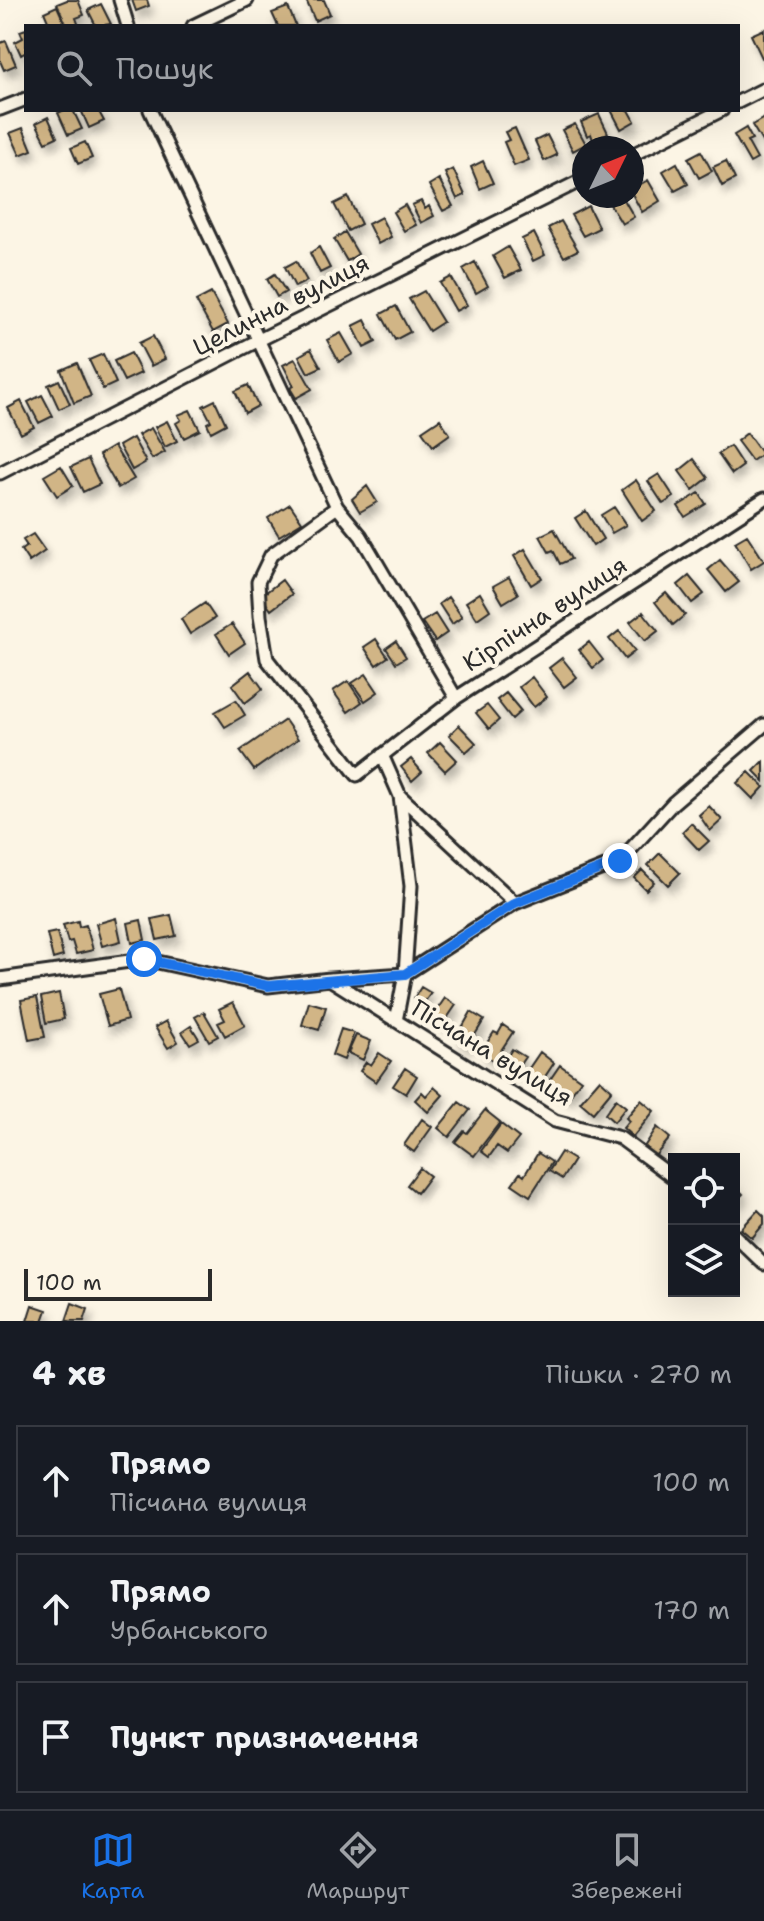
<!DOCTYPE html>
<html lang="uk">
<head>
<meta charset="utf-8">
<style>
	:root { --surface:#171b24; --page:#20242c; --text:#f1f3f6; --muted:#9ea1a6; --line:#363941; --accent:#1a73e8 }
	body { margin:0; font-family:"Shantell Sans",sans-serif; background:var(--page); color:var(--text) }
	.controls { position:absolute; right:24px; bottom:24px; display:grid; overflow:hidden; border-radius:0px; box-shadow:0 8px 32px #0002 }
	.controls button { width:72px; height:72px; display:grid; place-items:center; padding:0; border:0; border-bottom:2px solid var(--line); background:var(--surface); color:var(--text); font:40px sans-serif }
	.compass { position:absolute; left:572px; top:136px; width:72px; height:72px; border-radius:50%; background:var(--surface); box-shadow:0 8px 32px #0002; rotate:47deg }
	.scale { position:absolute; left:24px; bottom:20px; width:188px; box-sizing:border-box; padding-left:8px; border:4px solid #2b2b2b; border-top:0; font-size:22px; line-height:28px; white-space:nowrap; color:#2b2b2b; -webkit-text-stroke:6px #fcf5e5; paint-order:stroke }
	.stop { position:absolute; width:24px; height:24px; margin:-18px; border:6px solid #1a73e8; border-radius:50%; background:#fff }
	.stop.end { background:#1a73e8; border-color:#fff; box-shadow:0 2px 8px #0008 }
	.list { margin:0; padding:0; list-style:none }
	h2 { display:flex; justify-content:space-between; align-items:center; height:104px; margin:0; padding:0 32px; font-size:34px }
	h2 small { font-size:26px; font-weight:400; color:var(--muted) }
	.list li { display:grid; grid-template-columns:52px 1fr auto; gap:24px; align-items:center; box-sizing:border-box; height:112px; margin:0 16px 16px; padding:0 16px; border:2px solid var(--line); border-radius:0px }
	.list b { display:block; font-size:30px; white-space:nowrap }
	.list p { margin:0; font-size:26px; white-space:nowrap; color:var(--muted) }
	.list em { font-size:26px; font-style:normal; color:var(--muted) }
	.icon { flex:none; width:44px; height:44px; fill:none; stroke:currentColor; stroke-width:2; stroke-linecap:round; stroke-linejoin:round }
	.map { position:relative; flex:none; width:764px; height:1321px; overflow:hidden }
	.search { position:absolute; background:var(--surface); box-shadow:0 8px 32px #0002; left:24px; right:24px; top:24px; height:88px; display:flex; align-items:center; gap:20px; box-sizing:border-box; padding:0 28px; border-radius:0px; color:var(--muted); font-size:30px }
	.sheet { height:488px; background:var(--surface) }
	nav { display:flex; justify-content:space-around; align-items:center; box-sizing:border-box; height:112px; border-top:2px solid var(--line); background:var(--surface); font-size:22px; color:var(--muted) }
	nav a { display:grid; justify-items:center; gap:4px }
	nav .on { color:var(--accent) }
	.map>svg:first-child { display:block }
	.building { fill:#d1b586; stroke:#2b2b2b; stroke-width:2; filter:url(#shadow) }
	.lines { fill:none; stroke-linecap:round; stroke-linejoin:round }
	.street-casing { stroke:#2b2b2b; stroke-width:17 }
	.street { stroke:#fcf5e5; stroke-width:11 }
	.route { stroke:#1a73e8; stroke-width:10 }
	.labels { text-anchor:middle; stroke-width:8; stroke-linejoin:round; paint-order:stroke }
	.street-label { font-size:24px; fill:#2b2b2b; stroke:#fcf5e5 }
</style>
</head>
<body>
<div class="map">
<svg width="764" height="1321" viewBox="0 0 764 1321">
	<defs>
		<filter id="shadow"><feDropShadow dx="4" dy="7" stdDeviation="4" flood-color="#0004"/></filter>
	</defs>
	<rect width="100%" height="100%" fill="#fcf5e5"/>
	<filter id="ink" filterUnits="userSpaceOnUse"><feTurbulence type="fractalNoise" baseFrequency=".0125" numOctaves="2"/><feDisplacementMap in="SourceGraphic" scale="16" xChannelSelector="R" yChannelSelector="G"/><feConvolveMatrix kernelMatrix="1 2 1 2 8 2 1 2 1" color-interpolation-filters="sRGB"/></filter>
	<g filter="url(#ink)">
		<path class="building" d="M 67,0 L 78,0 L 84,15 L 76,18 L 79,26 L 67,26 L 57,4 Z
			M 132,0 L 147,0 L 149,6 L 136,11 Z
			M 306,0 L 324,0 L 330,14 L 315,21 Z
			M 101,4 L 111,24 L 96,26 L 88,10 Z
			M 57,6 L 66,26 L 50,26 L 44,12 Z
			M 288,7 L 296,26 L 278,26 L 272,13 Z
			M 26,29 L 26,52 L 21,55 L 15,42 L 23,38 L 20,31 Z
			M 764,29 L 764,57 L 762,58 L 751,35 Z
			M 6,41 L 16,65 L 4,70 L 0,61 L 0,43 Z
			M 64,110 L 73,110 L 82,129 L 68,135 L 58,113 Z
			M 81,110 L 98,110 L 104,121 L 89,128 Z
			M 611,110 L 629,110 L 635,121 L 621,129 Z
			M 599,114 L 608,133 L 593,140 L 591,134 L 587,136 L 581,122 Z
			M 48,117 L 57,137 L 46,142 L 36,123 Z
			M 764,118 L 764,145 L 752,125 Z
			M 575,124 L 586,144 L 573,151 L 562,130 Z
			M 23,128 L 32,150 L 20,155 L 10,133 Z
			M 515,128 L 529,160 L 514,166 L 504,142 L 509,140 L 505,132 Z
			M 746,128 L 752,139 L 747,141 L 757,159 L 750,163 L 734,135 Z
			M 547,135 L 557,155 L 544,161 L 535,141 Z
			M 85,142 L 92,158 L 78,164 L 71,148 Z
			M 701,151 L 712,171 L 699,178 L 688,158 Z
			M 483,161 L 493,183 L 480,189 L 471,167 Z
			M 726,161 L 735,179 L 722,186 L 713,167 Z
			M 677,163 L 688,184 L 675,191 L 663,171 Z
			M 453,169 L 465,195 L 457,199 L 445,173 Z
			M 439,179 L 453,206 L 443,211 L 429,185 Z
			M 648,180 L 660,201 L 642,212 L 632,194 L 632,189 Z
			M 617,196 L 622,196 L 634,217 L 622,224 L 608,201 Z
			M 348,197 L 361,224 L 348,231 L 334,204 Z
			M 421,201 L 425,209 L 429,206 L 434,216 L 421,223 L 412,205 Z
			M 405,205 L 416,225 L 404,231 L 393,212 Z
			M 588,206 L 599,228 L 583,236 L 571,215 Z
			M 381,217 L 391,237 L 378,244 L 368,224 Z
			M 561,221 L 578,250 L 564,257 L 548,228 Z
			M 345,232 L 358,254 L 347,261 L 334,239 Z
			M 534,233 L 545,255 L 533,261 L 522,239 Z
			M 319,247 L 330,268 L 320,273 L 310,253 Z
			M 508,247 L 521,270 L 505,278 L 493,256 Z
			M 296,261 L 307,281 L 295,287 L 285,267 Z
			M 475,262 L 488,286 L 476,293 L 463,269 Z
			M 275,274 L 286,292 L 277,297 L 267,279 Z
			M 451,277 L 467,305 L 456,311 L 440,283 Z
			M 424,291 L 443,322 L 429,331 L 409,299 Z
			M 211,293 L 228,324 L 213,332 L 196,301 Z
			M 396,306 L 410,332 L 395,340 L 381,314 Z
			M 365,320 L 376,342 L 364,348 L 353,326 Z
			M 341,333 L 353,354 L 339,362 L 327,340 Z
			M 153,336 L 165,359 L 151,366 L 139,343 Z
			M 311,349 L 321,367 L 308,373 L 299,356 Z
			M 131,353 L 141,373 L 124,381 L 114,361 Z
			M 103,354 L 116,383 L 103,389 L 89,360 Z
			M 295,359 L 312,389 L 296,398 L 290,388 L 294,386 L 283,365 Z
			M 77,363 L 91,396 L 74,403 L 61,370 Z
			M 59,380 L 70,404 L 59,409 L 48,385 Z
			M 248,385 L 258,406 L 245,413 L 235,391 Z
			M 42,395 L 53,416 L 39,423 L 28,402 Z
			M 215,400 L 226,424 L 211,432 L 207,423 L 211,421 L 203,406 Z
			M 21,401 L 34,427 L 21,434 L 8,408 Z
			M 190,410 L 200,430 L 184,438 L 176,423 L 181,420 L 178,415 Z
			M 440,419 L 450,434 L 433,446 L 422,431 Z
			M 167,421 L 177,441 L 165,447 L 155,427 Z
			M 151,428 L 165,452 L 152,459 L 138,435 Z
			M 747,433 L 762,454 L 752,461 L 737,441 Z
			M 133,438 L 146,462 L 132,470 L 119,446 Z
			M 114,446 L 134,479 L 118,488 L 99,455 Z
			M 730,446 L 743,466 L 732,474 L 718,454 Z
			M 88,459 L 100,484 L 83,492 L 71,467 Z
			M 694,459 L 708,478 L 693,490 L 679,471 Z
			M 61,466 L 73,486 L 57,496 L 44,476 Z
			M 659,474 L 674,497 L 663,504 L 648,481 Z
			M 636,480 L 656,511 L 642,521 L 622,490 Z
			M 367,486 L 377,502 L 360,512 L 352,499 Z
			M 699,493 L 706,504 L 685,517 L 678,506 Z
			M 290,504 L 302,522 L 279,536 L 268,518 Z
			M 614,507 L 626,525 L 612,533 L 601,515 Z
			M 586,511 L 603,539 L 593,546 L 575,518 Z
			M 554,529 L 571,559 L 560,564 L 553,550 L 549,552 L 540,536 Z
			M 33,534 L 45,551 L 29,562 L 21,550 L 27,546 L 23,540 Z
			M 747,535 L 764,561 L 751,569 L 735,542 Z
			M 525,549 L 542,578 L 531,585 L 514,556 Z
			M 720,560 L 739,582 L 726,592 L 708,570 Z
			M 689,576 L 704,594 L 692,603 L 678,585 Z
			M 509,577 L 518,594 L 503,603 L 493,586 Z
			M 282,580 L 292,594 L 271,610 L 261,596 Z
			M 480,593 L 490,610 L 477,619 L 466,602 Z
			M 666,593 L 685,615 L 673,625 L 655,602 Z
			M 448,597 L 462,617 L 452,624 L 439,604 Z
			M 205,603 L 215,618 L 190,634 L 181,619 Z
			M 643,612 L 658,631 L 645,641 L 630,622 Z
			M 435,614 L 447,633 L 435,641 L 422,622 Z
			M 232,624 L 245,643 L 229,654 L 216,634 Z
			M 619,631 L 635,651 L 625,659 L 609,639 Z
			M 376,639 L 388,657 L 376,665 L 364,647 Z
			M 396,641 L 406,657 L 396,663 L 386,648 Z
			M 589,642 L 603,660 L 593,668 L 579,650 Z
			M 562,658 L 577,677 L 564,687 L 549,668 Z
			M 250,671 L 263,689 L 245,703 L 232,685 Z
			M 366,674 L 378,692 L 365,701 L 352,683 Z
			M 532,677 L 547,697 L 534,707 L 519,687 Z
			M 348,681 L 362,702 L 348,712 L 333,691 Z
			M 506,693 L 521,711 L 512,719 L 497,700 Z
			M 236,700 L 245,715 L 225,727 L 215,712 Z
			M 487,705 L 499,720 L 489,729 L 476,713 Z
			M 285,720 L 298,739 L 254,770 L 240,751 Z
			M 459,725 L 476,743 L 466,752 L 449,735 Z
			M 440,742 L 457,760 L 445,771 L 428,753 Z
			M 411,759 L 422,772 L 412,781 L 401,767 Z
			M 764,761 L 764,781 L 754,771 Z
			M 749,772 L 764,787 L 753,799 L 737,783 Z
			M 709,806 L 722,820 L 710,831 L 699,815 Z
			M 691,823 L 709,841 L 699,850 L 682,832 Z
			M 660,853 L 680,873 L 668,885 L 648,865 Z
			M 642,870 L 654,882 L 646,890 L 634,878 Z
			M 171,915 L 176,936 L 157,940 L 152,919 Z
			M 116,918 L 121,941 L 102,946 L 96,924 Z
			M 141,920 L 145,940 L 132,943 L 128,923 Z
			M 78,921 L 79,927 L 86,925 L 93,950 L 76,954 L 72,941 L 68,942 L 63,925 Z
			M 57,932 L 63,956 L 53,959 L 47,934 Z
			M 421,987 L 431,993 L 423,1004 L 414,998 Z
			M 119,989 L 127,1020 L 108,1026 L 99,994 Z
			M 59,993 L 64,1019 L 46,1023 L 41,997 Z
			M 37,997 L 45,1037 L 29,1040 L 21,1000 Z
			M 445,998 L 456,1005 L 443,1024 L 432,1017 Z
			M 233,1002 L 245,1025 L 225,1036 L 218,1023 L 225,1020 L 219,1009 Z
			M 309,1002 L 326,1007 L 319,1030 L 302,1025 Z
			M 204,1012 L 218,1036 L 209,1041 L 195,1017 Z
			M 471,1012 L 484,1020 L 468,1046 L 456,1038 Z
			M 166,1021 L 178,1042 L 168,1048 L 155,1027 Z
			M 503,1025 L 513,1032 L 494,1061 L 481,1052 L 494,1032 L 498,1034 Z
			M 191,1026 L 199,1039 L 190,1044 L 182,1032 Z
			M 341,1029 L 354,1033 L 344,1060 L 332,1055 Z
			M 356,1035 L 371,1041 L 363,1060 L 348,1053 Z
			M 512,1049 L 525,1057 L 514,1073 L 502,1065 Z
			M 540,1052 L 554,1063 L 540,1084 L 525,1074 Z
			M 379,1053 L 391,1061 L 376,1082 L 360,1071 L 366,1062 L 371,1065 Z
			M 560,1065 L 581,1080 L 568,1098 L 547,1084 Z
			M 405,1068 L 417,1076 L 406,1094 L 393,1086 Z
			M 600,1079 L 612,1090 L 593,1113 L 580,1102 Z
			M 434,1087 L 443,1095 L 428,1112 L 415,1100 L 422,1092 L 426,1096 Z
			M 616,1099 L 626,1107 L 614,1122 L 605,1114 Z
			M 641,1100 L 654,1111 L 633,1137 L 623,1128 L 629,1121 L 626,1118 Z
			M 459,1102 L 470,1110 L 449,1137 L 438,1128 Z
			M 485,1110 L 500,1122 L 474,1156 L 455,1142 L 464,1131 L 467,1133 Z
			M 422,1119 L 432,1127 L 414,1152 L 404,1145 Z
			M 501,1124 L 519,1138 L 507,1153 L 497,1146 L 489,1157 L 481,1151 Z
			M 657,1127 L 670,1138 L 655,1156 L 644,1147 Z
			M 561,1152 L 574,1160 L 562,1179 L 549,1171 Z
			M 538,1153 L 552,1162 L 530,1196 L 512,1184 L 520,1173 L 524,1176 Z
			M 420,1168 L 430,1176 L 417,1193 L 407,1185 Z
			M 734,1185 L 743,1194 L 734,1203 Z
			M 758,1210 L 764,1216 L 764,1224 L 752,1238 L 741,1229 Z
			M 72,1303 L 88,1309 L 84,1321 L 66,1321 Z
			M 32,1305 L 47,1310 L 43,1321 L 27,1321 Z"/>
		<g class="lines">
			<defs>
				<path id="street" d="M 120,0 L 128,26
					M 193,26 L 247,0
					M 738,102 L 764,89
					M 0,109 L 26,99
					M 150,110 L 337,507 L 361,536 L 456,698
					M 632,155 L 722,110
					M 0,473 L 259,340 L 584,179
					M 337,507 L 271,555 L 258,582 L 260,616 L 267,659 L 357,775 L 456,698 L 764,499
					M 382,755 L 400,796 L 515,903
					M 0,979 L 144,959 L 268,986 L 330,979 L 555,1121 L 620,1138 L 674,1178
					M 330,979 L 405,974 L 515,903 L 620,861 L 673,803 L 764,725
					M 396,1021 L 405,974 L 411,886 L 400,796
					M 734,1235 L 764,1264"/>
			</defs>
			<use href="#street" class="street-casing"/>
			<use href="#street" class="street"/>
		</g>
	</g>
	<g class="lines" filter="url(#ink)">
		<path class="route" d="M 144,959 L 268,986 L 405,974 L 515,903 L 620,861"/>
	</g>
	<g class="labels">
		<g class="street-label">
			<text transform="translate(281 305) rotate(-27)" y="8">Целинна вулиця</text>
			<text transform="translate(545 614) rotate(-33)" y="8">Кiрпiчна вулиця</text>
			<text transform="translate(492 1053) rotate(31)" y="8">Пiсчана вулиця</text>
		</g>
	</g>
</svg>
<div class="controls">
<button><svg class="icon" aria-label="locate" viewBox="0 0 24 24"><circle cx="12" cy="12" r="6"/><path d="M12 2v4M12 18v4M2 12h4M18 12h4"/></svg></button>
<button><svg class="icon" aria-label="layers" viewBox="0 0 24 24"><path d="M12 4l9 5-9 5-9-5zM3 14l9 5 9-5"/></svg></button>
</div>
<svg class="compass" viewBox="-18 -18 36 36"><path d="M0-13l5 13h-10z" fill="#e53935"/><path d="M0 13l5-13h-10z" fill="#9ea1a6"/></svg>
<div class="scale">100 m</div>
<div class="stop" style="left:144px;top:959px"></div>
<div class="stop end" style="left:620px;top:861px"></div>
<div class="search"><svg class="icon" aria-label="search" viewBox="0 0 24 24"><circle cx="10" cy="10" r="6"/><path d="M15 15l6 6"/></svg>Пошук</div>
</div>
<section class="sheet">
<h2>4 хв<small>Пішки · 270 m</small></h2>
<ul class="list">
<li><svg class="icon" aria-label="ahead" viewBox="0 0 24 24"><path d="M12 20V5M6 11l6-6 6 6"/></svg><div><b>Прямо</b><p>Пiсчана вулиця</p></div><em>100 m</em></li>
<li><svg class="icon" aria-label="ahead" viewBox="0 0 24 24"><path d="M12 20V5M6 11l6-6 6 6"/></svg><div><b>Прямо</b><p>Урбанського</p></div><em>170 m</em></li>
<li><svg class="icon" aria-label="arrive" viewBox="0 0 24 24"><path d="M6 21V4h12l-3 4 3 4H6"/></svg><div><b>Пункт призначення</b></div></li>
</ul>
</section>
<nav>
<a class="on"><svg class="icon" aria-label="map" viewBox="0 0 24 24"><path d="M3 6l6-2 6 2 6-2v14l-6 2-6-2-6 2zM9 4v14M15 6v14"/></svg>Карта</a>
<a><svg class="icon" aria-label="directions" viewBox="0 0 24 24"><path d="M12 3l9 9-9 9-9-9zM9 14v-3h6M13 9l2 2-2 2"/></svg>Маршрут</a>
<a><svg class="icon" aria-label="saved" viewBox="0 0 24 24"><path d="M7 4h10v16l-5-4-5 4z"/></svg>Збережені</a>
</nav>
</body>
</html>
